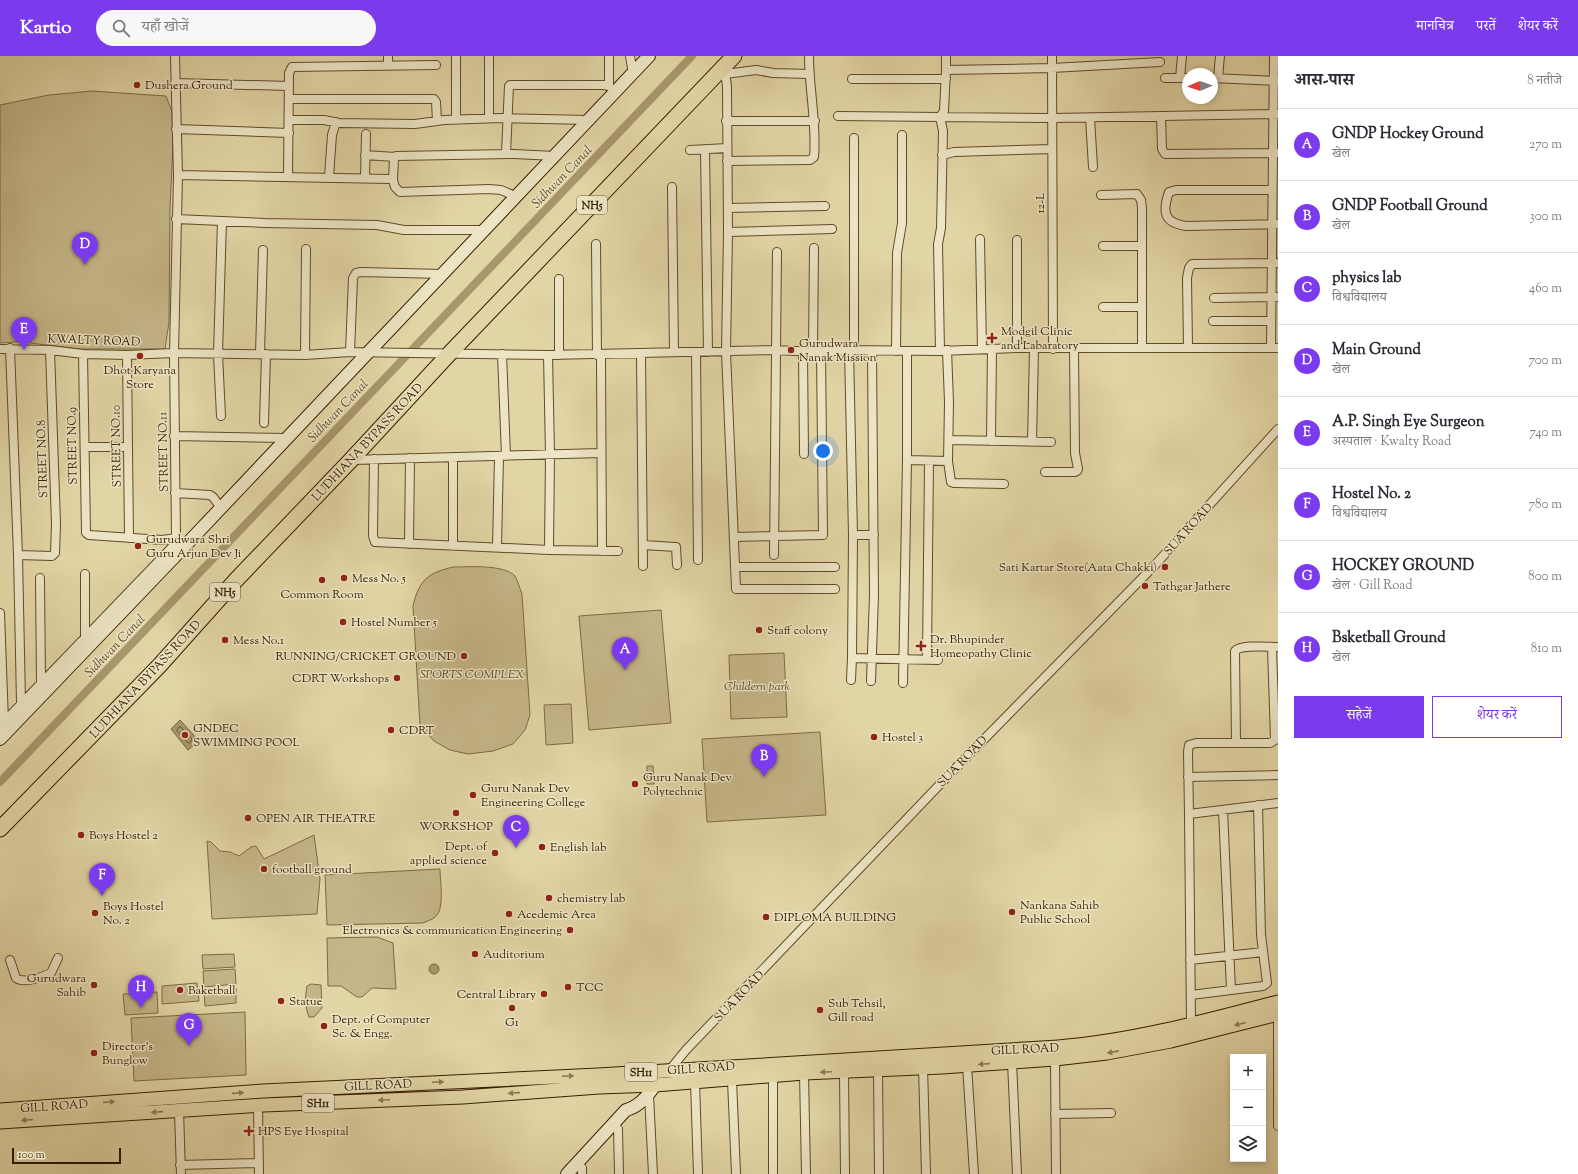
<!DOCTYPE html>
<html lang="hi">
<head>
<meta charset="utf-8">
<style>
	:root { --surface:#fff; --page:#f7f7f7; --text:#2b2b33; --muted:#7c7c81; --line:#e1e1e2; --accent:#7c3aed }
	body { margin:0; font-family:"Sorts Mill Goudy","Noto Serif Devanagari",serif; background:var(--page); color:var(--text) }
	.controls { position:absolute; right:12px; bottom:12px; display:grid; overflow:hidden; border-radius:0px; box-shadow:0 2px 6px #0003 }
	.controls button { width:36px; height:36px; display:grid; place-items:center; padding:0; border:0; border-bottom:1px solid var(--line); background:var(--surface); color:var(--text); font:20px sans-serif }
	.compass { position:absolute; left:1182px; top:12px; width:36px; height:36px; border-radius:50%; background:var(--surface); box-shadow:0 2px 6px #0003; rotate:268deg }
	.scale { position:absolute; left:12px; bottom:10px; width:109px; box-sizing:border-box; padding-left:4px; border:2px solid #381d00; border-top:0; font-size:11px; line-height:14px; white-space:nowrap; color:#381d00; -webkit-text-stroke:3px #ece4c4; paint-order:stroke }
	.you { position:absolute; left:823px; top:395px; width:14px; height:14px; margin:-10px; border:3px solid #fff; border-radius:50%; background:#1a73e8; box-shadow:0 0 0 6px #1a73e833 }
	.badge { display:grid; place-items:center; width:26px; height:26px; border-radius:50%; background:var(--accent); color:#fff; font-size:13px; font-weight:700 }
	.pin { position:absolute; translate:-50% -33px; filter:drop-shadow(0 1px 2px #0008) }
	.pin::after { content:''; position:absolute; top:21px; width:14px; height:12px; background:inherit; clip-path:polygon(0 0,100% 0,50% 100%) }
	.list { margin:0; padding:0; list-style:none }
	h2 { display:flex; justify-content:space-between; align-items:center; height:52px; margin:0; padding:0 16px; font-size:17px }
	h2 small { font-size:13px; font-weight:400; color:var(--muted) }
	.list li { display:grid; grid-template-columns:26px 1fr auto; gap:12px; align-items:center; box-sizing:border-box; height:72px; padding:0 16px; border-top:1px solid var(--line) }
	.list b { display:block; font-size:15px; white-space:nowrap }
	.list p { margin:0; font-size:13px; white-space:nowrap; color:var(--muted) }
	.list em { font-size:13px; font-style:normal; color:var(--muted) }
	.actions { display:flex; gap:8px; padding:12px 16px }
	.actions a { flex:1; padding:9px 0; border:1px solid var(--accent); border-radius:0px; text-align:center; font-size:14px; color:var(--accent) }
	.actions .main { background:var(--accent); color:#fff }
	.icon { flex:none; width:22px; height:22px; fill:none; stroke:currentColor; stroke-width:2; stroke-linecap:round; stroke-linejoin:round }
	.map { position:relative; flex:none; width:1278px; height:1118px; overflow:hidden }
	header { display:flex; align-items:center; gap:24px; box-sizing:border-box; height:56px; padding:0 20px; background:var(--accent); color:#fff }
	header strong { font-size:19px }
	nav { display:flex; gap:22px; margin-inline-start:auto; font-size:14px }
	.search { width:280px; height:36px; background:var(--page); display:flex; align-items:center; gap:10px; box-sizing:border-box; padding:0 14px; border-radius:22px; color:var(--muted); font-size:15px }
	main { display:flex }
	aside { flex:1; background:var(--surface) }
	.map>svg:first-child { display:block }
	.green { fill:#c5b689; stroke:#7e6a44 }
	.water { fill:#a8966d; stroke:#7b6641 }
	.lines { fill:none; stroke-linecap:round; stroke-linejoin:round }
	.shore { stroke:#705a36; stroke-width:1 }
	.canal { stroke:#a8966d; stroke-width:8 }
	.street-casing { stroke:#624b29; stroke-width:10 }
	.secondary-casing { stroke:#381d00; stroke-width:14 }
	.primary-casing { stroke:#381d00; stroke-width:15 }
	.highway-casing { stroke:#381d00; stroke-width:17 }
	.street { stroke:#ece4c4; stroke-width:8 }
	.secondary { stroke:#ece4c4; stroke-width:12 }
	.primary { stroke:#e2d5a5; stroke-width:13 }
	.highway { stroke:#e2d5a5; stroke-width:15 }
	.oneway { fill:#8d7952 }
	.poi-dot { fill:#8f2418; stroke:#ece4c4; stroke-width:1.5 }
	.labels { text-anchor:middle; stroke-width:3; stroke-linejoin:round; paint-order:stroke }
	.shield { fill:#ece4c4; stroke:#6e593b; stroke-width:1 }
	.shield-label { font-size:11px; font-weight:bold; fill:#381d00 }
	.poi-label { font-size:12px; fill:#381d00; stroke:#ece4c4; text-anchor:start }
	.street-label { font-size:12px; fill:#381d00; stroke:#ece4c4 }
	.park-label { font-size:12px; font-style:italic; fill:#5b4322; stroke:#ece4c4 }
	.water-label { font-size:13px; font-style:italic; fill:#5f4726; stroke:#ece4c4 }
</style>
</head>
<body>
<header>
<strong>Kartio</strong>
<div class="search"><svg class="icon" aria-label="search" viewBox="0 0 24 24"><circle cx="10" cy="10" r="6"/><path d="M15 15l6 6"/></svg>यहाँ खोजें</div>
<nav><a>मानचित्र</a><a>परतें</a><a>शेयर करें</a></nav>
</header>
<main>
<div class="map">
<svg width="1278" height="1118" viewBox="0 0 1278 1118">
	<rect width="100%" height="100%" fill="#e2d5a5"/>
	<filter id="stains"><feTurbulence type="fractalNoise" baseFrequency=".005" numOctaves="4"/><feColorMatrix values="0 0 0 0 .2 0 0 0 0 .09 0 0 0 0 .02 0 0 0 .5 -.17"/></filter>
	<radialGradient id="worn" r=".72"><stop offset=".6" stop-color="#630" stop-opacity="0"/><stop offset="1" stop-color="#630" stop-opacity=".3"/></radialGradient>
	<path class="green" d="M 92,35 L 166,40 L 172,56 L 173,88 L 170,152 L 169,266 L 165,293 L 80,293 L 30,287 L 30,285 L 0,287 L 0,49 L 49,39 Z
		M 453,511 C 469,511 503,508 515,520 C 518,525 520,533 522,538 L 530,659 L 525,674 L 513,688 L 493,695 L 468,698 L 450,694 L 434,685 L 420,669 L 413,550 C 419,524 428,517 453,511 Z
		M 661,554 L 671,667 L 589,674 L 579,560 Z
		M 784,597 L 787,661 L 731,663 L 729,599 Z
		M 571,648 L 573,687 L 546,689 L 544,649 Z
		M 820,676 L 826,759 L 707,766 L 702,683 Z
		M 647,710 L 653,710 L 654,728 L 647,728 Z
		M 314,779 L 320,823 L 317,858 L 212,863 L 207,785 L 211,786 L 220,795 L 230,796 L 239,800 L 251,791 L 256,790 L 264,803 Z
		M 440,813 C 440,825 445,854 435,861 C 432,864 427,865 423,867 L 327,869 L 325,819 Z
		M 377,881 L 393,887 L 396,933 L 372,932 L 362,941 L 357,941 L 341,930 L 328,930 L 327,882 Z
		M 234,898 L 235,911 L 203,913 L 202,899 Z
		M 235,913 L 236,928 L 204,931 L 203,915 Z
		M 197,927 L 199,945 L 162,948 L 162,930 Z
		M 311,928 L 321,929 L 322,952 L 314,961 L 309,961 C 305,952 305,940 307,930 Z
		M 236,932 L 236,947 L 205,950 L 204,935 Z
		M 157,936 L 158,957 L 125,959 L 123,938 Z
		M 245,956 L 246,1019 L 134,1025 L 131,962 Z"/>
	<path class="water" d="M 180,664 L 199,685 L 188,694 L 171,673 Z
		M429 913a5 5 0 1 1 10 0a5 5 0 1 1-10 0Z"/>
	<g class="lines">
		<path class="shore" d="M 179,671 L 181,671 L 192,683 L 190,687 L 188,687 L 177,675 Z"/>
		<path class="canal" d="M 0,726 L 692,0"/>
		<defs>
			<path id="street" d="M 175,0 L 178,119 L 174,297 L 176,482 L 183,492
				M 456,0 L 456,64
				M 609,0 L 609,30
				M 630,0 L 633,18
				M 1052,0 L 1053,293
				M 388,10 L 388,0
				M 721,13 L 726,23 L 727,30 L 728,176 L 726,296 L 736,533 L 835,533
				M 946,14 L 946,0
				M 725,18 L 756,14 L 773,17 L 809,18
				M 1165,22 L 1188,22
				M 1180,22 L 1182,0
				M 1212,22 L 1278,25
				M 1218,22 L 1220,0
				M 852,23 L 946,23
				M 175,27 L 289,30
				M 289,43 L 434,43 L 436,46 L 437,65
				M 838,60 L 1053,62 L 1278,58
				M 1161,60 L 1162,93 L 1165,98 L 1278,97
				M 489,62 L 489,0
				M 1090,62 L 1093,111
				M 289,64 L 324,64 L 339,67 L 415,68 L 444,64 L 501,62 L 589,64
				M 726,65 L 815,65
				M 176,73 L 289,77
				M 690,94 L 727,92
				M 705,94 L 708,296
				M 506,98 L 509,30 L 510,29 L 604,29 L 609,30 L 616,36
				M 365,99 L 395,101
				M 942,99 L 954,96 L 1052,93
				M 727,105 L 810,104 L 814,101 C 817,67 809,34 809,0
				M 178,119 L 390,123 L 393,124 L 395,131 L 400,136 L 489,133 L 501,134 L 517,141
				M 288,120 L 289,17 L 292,11 L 436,9
				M 329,121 L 332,79 L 336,66
				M 365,122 L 366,78
				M 393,124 L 394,103 L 396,100 L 514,98 L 555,100
				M 672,131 L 674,296
				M 1272,134 L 1176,134 L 1169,136 C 1162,156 1164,167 1186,170 L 1278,168
				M 1101,139 L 1137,138 L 1141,144 L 1142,152 L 1142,292
				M 728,152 L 825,150
				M 176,163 L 265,167 L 377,169 L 404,174 L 485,174
				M 728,176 L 832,173
				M 980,183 L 982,293
				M 596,188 L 597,299
				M 1103,190 L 1142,190
				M 1214,242 L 1278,241
				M 1103,251 L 1142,251
				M 1213,265 L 1271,265
				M 1271,291 L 1274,0
				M 10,292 L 18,499 L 21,647
				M 1017,292 L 1017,184
				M 1188,292 L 1187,222 L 1189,212 L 1192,208 L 1278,207
				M 0,293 L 50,294 L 83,298 L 127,299 L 174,297 L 305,299 L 350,296 L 548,299 L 773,294 L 821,296 L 849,294 L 940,295 L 1017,292 L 1278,292
				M 849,294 L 853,479 L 852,602 L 851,624
				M 854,294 L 854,82
				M 896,295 L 897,197 L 902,167 L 902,79
				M 940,295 L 938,188 L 941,172 L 943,75 L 940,61 L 944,55 L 946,14 L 1052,12 L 1160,6
				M 350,296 L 353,222 L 356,217 L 361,216 L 443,218
				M 696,296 L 698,504
				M 803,296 L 804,398
				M 813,296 L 814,192
				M 641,297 L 643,510
				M 83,298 L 86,477 L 89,479 L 162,484 L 176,482
				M 260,298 L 263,194
				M 502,298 L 506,400
				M 127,299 L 129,482
				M 305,299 L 306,193
				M 548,299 L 550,398 L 549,494 L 618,495
				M 559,299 L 559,223
				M 601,299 L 602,495
				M 221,360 L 218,298 L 222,165
				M 264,367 L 266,298
				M 174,380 L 287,382
				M 949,384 L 1051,386
				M 991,385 L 992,293
				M 1032,386 L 1034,293
				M 85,391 L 128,391
				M 453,401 L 453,490
				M 374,403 L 373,480 L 375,486 L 549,494
				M 352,404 L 601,397
				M 907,404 L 948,405 L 949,346 L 947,294
				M 948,405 L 951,426 L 954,427 L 1004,428
				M 1045,416 L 1075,416 L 1077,415 L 1078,413 L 1075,397 L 1074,293
				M 175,437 L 210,439 L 213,441 L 221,452
				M 853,479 L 874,479
				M 734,481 L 823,479 L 821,296
				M 409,488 L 410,402
				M 643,489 L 676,491 L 677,509
				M 497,491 L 499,401
				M 18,499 L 52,500 L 55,497 L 56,468 L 50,294
				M 774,499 L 777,196
				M 735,511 L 835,511
				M 85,518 L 85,581
				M 40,522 L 41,627
				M 0,557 L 4,666
				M 852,602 L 938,604
				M 927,603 L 929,405
				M 871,625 L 874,539 L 872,295
				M 903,627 L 907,404 L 907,295
				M 0,670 L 178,485
				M 1236,687 L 1235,595 C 1241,588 1268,591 1278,591
				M 1188,721 L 1278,719
				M 1223,754 L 1231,934
				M 1189,758 L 1188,696 L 1189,689 L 1196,687 L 1270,687 L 1275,684 L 1272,591
				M 10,904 L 16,922 C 24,928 42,921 51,917 L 58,902
				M 1190,904 L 1263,896
				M 1191,939 L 1263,930 L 1267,927 L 1261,879 L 1258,749
				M 1278,958 L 1278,1070
				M 1191,967 L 1189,758 L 1278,747
				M 1055,1003 L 1056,1118
				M 1012,1006 L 1017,1118
				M 967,1009 L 974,1118
				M 923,1011 L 926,1118
				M 878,1013 L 879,1118
				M 844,1015 L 845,1118
				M 668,1016 L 686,994 L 946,722 L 1155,509 L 1278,373
				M 804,1017 L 806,1118
				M 773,1019 L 773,1118
				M 732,1024 L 736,1118
				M 695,1026 L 698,1118
				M 649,1039 L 653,1118
				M 258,1049 L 259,1118
				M 179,1054 L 181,1118
				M 1055,1058 L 1111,1057
				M 618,1073 L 619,1118
				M 180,1109 L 259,1107
				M 582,1112 L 582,1118"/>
			<path id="secondary" d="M 0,683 L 183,492 L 649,0
				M 567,1118 L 626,1054 C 638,1051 648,1040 655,1029"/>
			<path id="primary" d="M 0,1054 L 263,1035 L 598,1019 L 1058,991 C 1132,985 1206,965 1278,946
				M 0,1066 L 264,1049 L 463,1041 L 599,1031 L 655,1029 L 804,1017 L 942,1011 L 1055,1003 L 1107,997 L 1171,985 L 1278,958"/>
			<path id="highway" d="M 0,773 L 160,609 L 236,524 L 351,404 L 450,297 L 734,0"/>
		</defs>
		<use href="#street" class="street-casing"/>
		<use href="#secondary" class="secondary-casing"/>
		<use href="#primary" class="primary-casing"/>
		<use href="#highway" class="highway-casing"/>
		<use href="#street" class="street"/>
		<use href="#secondary" class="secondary"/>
		<use href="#primary" class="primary"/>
		<use href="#highway" class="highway"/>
	</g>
	<defs><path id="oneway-solid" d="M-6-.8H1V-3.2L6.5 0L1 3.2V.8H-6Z"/></defs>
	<g class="oneway">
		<use href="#oneway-solid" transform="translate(1240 968) rotate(166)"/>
		<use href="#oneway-solid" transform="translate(1113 996) rotate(169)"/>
		<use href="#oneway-solid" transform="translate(984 1008) rotate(176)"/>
		<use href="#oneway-solid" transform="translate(826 1016) rotate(177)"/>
		<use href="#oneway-solid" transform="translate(568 1020) rotate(-2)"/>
		<use href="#oneway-solid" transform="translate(438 1026) rotate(-3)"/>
		<use href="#oneway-solid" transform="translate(238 1037) rotate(-4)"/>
		<use href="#oneway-solid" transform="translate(514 1037) rotate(176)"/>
		<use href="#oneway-solid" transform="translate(384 1044) rotate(178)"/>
		<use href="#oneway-solid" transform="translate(109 1046) rotate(-4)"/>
		<use href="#oneway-solid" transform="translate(157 1056) rotate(176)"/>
		<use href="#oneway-solid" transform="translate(27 1064) rotate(176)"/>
	</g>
	<g class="poi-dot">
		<circle cx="137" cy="29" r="4"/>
		<path d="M990 276h4v4h4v4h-4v4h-4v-4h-4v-4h4z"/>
		<circle cx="791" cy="294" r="4"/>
		<circle cx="140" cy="300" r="4"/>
		<circle cx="138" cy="490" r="4"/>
		<circle cx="1165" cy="511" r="4"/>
		<circle cx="344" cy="522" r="4"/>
		<circle cx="322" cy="524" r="4"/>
		<circle cx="1145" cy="530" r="4"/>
		<circle cx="343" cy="566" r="4"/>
		<circle cx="759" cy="574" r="4"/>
		<circle cx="225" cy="584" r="4"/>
		<path d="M919 584h4v4h4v4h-4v4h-4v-4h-4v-4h4z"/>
		<circle cx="464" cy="600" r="4"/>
		<circle cx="397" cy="622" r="4"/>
		<circle cx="391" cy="674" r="4"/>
		<circle cx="185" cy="679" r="4"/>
		<circle cx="874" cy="681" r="4"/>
		<circle cx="635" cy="728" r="4"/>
		<circle cx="473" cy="739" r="4"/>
		<circle cx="456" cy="757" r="4"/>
		<circle cx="248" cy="762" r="4"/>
		<circle cx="81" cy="779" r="4"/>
		<circle cx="542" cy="791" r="4"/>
		<circle cx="495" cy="797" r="4"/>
		<circle cx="264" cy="813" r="4"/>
		<circle cx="549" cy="842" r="4"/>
		<circle cx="1012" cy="856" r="4"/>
		<circle cx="95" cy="857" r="4"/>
		<circle cx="509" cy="858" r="4"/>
		<circle cx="766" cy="861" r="4"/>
		<circle cx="570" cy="874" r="4"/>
		<circle cx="475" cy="898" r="4"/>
		<circle cx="94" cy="929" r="4"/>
		<circle cx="568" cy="931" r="4"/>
		<circle cx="180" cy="934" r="4"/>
		<circle cx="544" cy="938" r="4"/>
		<circle cx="281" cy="945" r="4"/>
		<circle cx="512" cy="952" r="4"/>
		<circle cx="820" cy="954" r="4"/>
		<circle cx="324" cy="970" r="4"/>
		<circle cx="94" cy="997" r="4"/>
		<path d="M247 1069h4v4h4v4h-4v4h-4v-4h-4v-4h4z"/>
	</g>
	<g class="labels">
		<g class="shield">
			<rect x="577" y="140" width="30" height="18" rx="3"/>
			<rect x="210" y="527" width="30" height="18" rx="3"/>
			<rect x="625" y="1007" width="32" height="18" rx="3"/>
			<rect x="302" y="1038" width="32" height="18" rx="3"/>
		</g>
		<g class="shield-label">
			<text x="592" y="153">NH5</text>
			<text x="225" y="540">NH5</text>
			<text x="641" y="1020">SH11</text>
			<text x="318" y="1051">SH11</text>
		</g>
		<g class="poi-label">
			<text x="145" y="33">Dushera Ground</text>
			<text x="1001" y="279">Modgil Clinic<tspan x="1001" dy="14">and Labaratory</tspan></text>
			<text x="799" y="291">Gurudwara<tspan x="799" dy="14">Nanak Mission</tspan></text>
			<text x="140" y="318" text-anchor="middle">Dhot Karyana<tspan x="140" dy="14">Store</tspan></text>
			<text x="146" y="487">Gurudwara Shri<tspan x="146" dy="14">Guru Arjun Dev Ji</tspan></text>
			<text x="1157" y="515" text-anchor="end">Sati Kartar Store(Aata Chakki)</text>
			<text x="352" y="526">Mess No. 5</text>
			<text x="1153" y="534">Tathgar Jathere</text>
			<text x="322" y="542" text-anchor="middle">Common Room</text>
			<text x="351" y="570">Hostel Number 5</text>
			<text x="767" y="578">Staff colony</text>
			<text x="930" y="587">Dr. Bhupinder<tspan x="930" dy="14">Homeopathy Clinic</tspan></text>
			<text x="233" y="588">Mess No.1</text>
			<text x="456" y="604" text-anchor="end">RUNNING/CRICKET GROUND</text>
			<text x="389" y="626" text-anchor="end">CDRT Workshops</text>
			<text x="193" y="676">GNDEC<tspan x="193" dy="14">SWIMMING POOL</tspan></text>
			<text x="399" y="678">CDRT</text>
			<text x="882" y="685">Hostel 3</text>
			<text x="643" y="725">Guru Nanak Dev<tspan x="643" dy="14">Polytechnic</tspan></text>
			<text x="481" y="736">Guru Nanak Dev<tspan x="481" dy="14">Engineering College</tspan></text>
			<text x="256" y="766">OPEN AIR THEATRE</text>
			<text x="456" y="774" text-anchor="middle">WORKSHOP</text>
			<text x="89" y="783">Boys Hostel 2</text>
			<text x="487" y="794" text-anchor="end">Dept. of<tspan x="487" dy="14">applied science</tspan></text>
			<text x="550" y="795">English lab</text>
			<text x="272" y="817">football ground</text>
			<text x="557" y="846">chemistry lab</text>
			<text x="1020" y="853">Nankana Sahib<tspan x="1020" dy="14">Public School</tspan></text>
			<text x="103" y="854">Boys Hostel<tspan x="103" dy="14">No. 2</tspan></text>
			<text x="517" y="862">Acedemic Area</text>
			<text x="774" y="865">DIPLOMA BUILDING</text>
			<text x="562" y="878" text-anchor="end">Electronics &amp; communication Engineering</text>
			<text x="483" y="902">Auditorium</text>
			<text x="86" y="926" text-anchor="end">Gurudwara<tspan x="86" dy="14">Sahib</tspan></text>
			<text x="576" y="935">TCC</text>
			<text x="188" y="938">Baketball</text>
			<text x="536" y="942" text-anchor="end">Central Library</text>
			<text x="289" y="949">Statue</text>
			<text x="828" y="951">Sub Tehsil,<tspan x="828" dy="14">Gill road</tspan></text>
			<text x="332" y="967">Dept. of Computer<tspan x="332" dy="14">Sc. &amp; Engg.</tspan></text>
			<text x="512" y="970" text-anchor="middle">G1</text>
			<text x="102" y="994">Director's<tspan x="102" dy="14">Bunglow</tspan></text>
			<text x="258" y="1079">HPS Eye Hospital</text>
		</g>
		<g class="street-label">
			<text transform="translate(1040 147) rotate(-90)" y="4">12-L</text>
			<text transform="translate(94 284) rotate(2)" y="4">KWALTY ROAD</text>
			<text transform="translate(367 386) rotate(-47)" y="4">LUDHIANA BYPASS ROAD</text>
			<text transform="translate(72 390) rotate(-91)" y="4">STREET NO.9</text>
			<text transform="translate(116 390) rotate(-91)" y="4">STREET NO.10</text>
			<text transform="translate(163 396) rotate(-91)" y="4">STREET NO.11</text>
			<text transform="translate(42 403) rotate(-92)" y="4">STREET NO.8</text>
			<text transform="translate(1188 473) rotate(-48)" y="4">SUA ROAD</text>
			<text transform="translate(145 623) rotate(-47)" y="4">LUDHIANA BYPASS ROAD</text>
			<text transform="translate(962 705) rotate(-46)" y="4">SUA ROAD</text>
			<text transform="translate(739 940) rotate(-46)" y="4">SUA ROAD</text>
			<text transform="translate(1025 993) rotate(-3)" y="4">GILL ROAD</text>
			<text transform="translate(701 1012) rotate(-4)" y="4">GILL ROAD</text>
			<text transform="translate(378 1029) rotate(-3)" y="4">GILL ROAD</text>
			<text transform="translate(54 1050) rotate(-4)" y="4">GILL ROAD</text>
		</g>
		<g class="park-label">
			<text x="472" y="622">SPORTS COMPLEX</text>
			<text x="757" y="634">Childern park</text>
		</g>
		<g class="water-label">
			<text transform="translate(561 120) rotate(-46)" y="5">Sidhwan Canal</text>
			<text transform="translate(337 354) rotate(-46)" y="5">Sidhwan Canal</text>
			<text transform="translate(114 589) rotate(-46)" y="5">Sidhwan Canal</text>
		</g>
	</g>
	<rect width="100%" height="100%" filter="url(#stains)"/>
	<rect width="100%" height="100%" fill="url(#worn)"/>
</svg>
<div class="controls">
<button>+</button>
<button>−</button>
<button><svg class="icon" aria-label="layers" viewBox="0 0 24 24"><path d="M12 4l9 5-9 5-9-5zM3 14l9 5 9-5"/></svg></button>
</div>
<svg class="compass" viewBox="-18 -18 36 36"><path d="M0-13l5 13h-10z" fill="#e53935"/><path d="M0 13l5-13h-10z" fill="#7c7c81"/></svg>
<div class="scale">100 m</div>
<div class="you"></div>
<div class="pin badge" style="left:625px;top:614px">A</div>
<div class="pin badge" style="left:764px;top:721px">B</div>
<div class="pin badge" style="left:516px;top:792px">C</div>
<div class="pin badge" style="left:85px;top:209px">D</div>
<div class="pin badge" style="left:24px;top:294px">E</div>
<div class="pin badge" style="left:102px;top:840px">F</div>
<div class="pin badge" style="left:189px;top:990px">G</div>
<div class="pin badge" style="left:141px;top:952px">H</div>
</div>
<aside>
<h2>आस-पास<small>8 नतीजे</small></h2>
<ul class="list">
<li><span class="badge">A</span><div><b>GNDP Hockey Ground</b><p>खेल</p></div><em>270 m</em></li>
<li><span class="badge">B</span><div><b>GNDP Football Ground</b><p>खेल</p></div><em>300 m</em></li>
<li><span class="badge">C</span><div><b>physics lab</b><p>विश्वविद्यालय</p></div><em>460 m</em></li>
<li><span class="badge">D</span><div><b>Main Ground</b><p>खेल</p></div><em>700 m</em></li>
<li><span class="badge">E</span><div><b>A.P. Singh Eye Surgeon</b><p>अस्पताल · Kwalty Road</p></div><em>740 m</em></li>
<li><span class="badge">F</span><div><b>Hostel No. 2</b><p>विश्वविद्यालय</p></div><em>780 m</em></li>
<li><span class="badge">G</span><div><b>HOCKEY GROUND</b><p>खेल · Gill Road</p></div><em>800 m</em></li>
<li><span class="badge">H</span><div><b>Bsketball Ground</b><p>खेल</p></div><em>810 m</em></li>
</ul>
<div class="actions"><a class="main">सहेजें</a><a>शेयर करें</a></div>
</aside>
</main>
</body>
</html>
